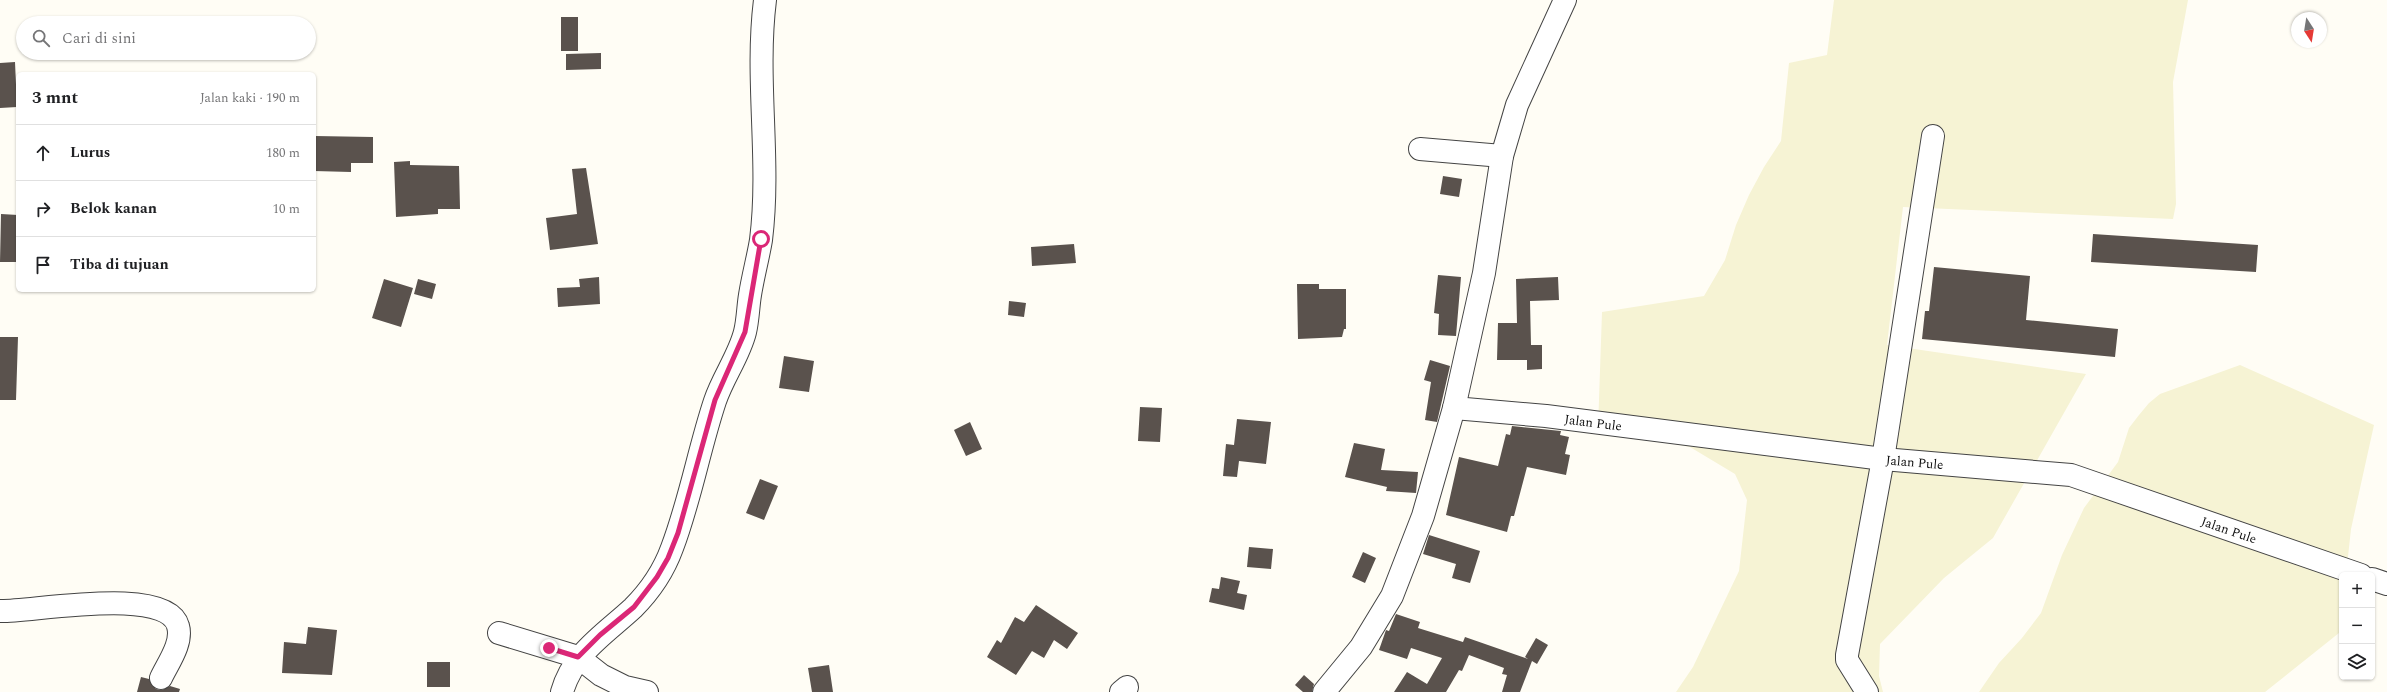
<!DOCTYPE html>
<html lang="id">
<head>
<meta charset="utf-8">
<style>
	:root { --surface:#fff; --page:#f6f6f6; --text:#202124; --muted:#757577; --line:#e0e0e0 }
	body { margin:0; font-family:Spectral,serif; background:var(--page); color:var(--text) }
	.controls { position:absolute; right:12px; bottom:12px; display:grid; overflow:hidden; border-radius:6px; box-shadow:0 1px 3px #0004 }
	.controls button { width:36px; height:36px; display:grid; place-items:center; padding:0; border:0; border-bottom:1px solid var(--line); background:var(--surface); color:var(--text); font:20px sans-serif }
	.compass { position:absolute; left:2291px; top:12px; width:36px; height:36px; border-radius:50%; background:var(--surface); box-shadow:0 1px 3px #0004; rotate:168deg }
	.stop { position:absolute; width:12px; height:12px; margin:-9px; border:3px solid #db2777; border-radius:50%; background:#fff }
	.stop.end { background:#db2777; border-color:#fff; box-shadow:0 1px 4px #0008 }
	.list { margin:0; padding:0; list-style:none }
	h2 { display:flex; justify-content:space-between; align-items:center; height:52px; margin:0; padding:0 16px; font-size:17px }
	h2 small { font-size:13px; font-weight:400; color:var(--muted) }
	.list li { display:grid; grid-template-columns:26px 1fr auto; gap:12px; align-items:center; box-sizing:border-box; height:56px; padding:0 16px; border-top:1px solid var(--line) }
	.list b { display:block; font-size:15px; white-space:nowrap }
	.list em { font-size:13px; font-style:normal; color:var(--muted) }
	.icon { flex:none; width:22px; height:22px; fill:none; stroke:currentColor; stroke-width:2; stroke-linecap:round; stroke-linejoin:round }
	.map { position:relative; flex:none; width:2387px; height:692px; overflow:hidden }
	.search { position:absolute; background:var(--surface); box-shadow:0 1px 3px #0004; left:16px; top:16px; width:300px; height:44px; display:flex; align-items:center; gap:10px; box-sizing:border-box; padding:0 14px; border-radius:22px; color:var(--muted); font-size:15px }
	.panel { position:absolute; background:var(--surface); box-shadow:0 1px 3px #0004; left:16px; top:72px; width:300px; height:220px; border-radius:6px }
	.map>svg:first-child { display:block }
	.farmland { fill:#f6f3d4 }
	.building { fill:#5a524d }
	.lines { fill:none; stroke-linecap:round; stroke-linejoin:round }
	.minor-casing { stroke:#444; stroke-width:24 }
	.minor { stroke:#fff; stroke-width:22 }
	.route { stroke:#db2777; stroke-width:5 }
	.labels { text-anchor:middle; stroke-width:4; stroke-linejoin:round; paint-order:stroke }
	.street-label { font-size:13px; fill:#111; stroke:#fff }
</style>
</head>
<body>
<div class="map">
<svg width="2387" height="692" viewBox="0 0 2387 692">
	<rect width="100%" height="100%" fill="#fffdf5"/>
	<path class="farmland" d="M 1834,0 L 2188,0 L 2173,82 L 2176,204 L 2173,219 L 1903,207 L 1887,345 L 2086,374 L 1993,538 L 1944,578 L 1880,644 L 1879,676 L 1883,692 L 1676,692 L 1693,667 L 1739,571 L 1747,500 L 1735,474 L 1690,447 L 1598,429 L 1602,312 L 1704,296 L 1725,260 L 1736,225 L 1749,195 L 1764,167 L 1781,141 L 1789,63 L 1827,55 Z
		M 2240,365 L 2374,425 L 2351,529 L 2346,575 L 2342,575 L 2339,633 L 2265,692 L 1979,692 L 1999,663 L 2022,638 L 2041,613 L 2062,555 L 2084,508 L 2118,462 L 2129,428 L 2139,415 L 2149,403 L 2160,394 Z"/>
	<path class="building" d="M 561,17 L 578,17 L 578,51 L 561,51 Z
		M 601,53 L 601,69 L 566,70 L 566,54 Z
		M 15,62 L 17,107 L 0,108 L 0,63 Z
		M 315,136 L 373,137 L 373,163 L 351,163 L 351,172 L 314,171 Z
		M 410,161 L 410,165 L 459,166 L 460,209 L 438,209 L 438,214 L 396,217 L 394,162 Z
		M 586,168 L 598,244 L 550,250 L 546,218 L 577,214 L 572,169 Z
		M 1443,176 L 1462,179 L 1459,197 L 1440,194 Z
		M 1,214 L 18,215 L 18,262 L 0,262 Z
		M 2093,234 L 2258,245 L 2256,272 L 2091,262 Z
		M 1074,244 L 1076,263 L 1032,266 L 1031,247 Z
		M 1934,267 L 2030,276 L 2026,320 L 2118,329 L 2115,357 L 1922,339 L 1925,311 L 1929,311 Z
		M 1438,275 L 1461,277 L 1456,336 L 1438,335 L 1439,314 L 1434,313 Z
		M 599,277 L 600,304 L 558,307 L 557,288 L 580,287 L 579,279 Z
		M 1558,277 L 1559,300 L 1530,301 L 1531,345 L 1542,345 L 1542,369 L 1527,370 L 1527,360 L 1497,360 L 1498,323 L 1517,323 L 1516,279 Z
		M 384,279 L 413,288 L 401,327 L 372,318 Z
		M 418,279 L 436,284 L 432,299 L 414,294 Z
		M 1297,284 L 1319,284 L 1319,289 L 1346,289 L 1346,329 L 1344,329 L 1342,337 L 1298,339 Z
		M 1009,301 L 1026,303 L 1024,317 L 1008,315 Z
		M 0,337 L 18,337 L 16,400 L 0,400 Z
		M 784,356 L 814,361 L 809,392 L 779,388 Z
		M 1430,360 L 1450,366 L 1437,422 L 1425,420 L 1431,382 L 1424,380 Z
		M 1140,407 L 1162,408 L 1160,442 L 1138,441 Z
		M 1237,419 L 1271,422 L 1266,464 L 1239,461 L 1237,477 L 1223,476 L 1226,444 L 1234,445 Z
		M 970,422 L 982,449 L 966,456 L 954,430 Z
		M 1512,426 L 1561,431 L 1560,435 L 1569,437 L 1565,454 L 1570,455 L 1566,475 L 1527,467 L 1514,516 L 1511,516 L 1507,532 L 1446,515 L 1459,457 L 1498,466 L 1506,434 L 1510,435 Z
		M 1354,443 L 1385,449 L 1381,470 L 1418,472 L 1416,493 L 1386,491 L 1387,487 L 1345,477 Z
		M 760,479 L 778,486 L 764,520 L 746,513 Z
		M 1429,535 L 1480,551 L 1470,583 L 1452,578 L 1456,564 L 1423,554 Z
		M 1249,547 L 1273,549 L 1271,569 L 1247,567 Z
		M 1363,552 L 1376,558 L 1365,583 L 1352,577 Z
		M 1221,577 L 1240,581 L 1237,593 L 1247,595 L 1244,610 L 1209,602 L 1212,588 L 1219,589 Z
		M 1036,605 L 1078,633 L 1067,649 L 1054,640 L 1044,658 L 1032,651 L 1016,675 L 987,657 L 997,640 L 1001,643 L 1015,617 L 1024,622 Z
		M 1396,614 L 1420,622 L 1418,628 L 1463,642 L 1465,637 L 1528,659 L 1525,657 L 1536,638 L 1548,645 L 1537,664 L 1532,661 L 1520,692 L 1502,692 L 1507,675 L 1502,674 L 1504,668 L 1469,655 L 1462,671 L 1459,670 L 1446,692 L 1394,692 L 1407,672 L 1427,684 L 1442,658 L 1411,648 L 1407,659 L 1379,650 L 1386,630 L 1389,631 Z
		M 308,627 L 337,630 L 332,675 L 282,673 L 284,642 L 306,644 Z
		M 427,662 L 450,662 L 450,687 L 427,687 Z
		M 829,665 L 833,692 L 812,692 L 808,668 Z
		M 1304,675 L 1314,684 L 1312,692 L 1303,692 L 1295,685 Z
		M 141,677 L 149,679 L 156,689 L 162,690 L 170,686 L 180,689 L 179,692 L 137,692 Z"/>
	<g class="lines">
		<defs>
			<g id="minor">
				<path d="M 1420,149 L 1502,156"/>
				<path id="s1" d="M 1454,408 L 1546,416 L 1883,459 L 2071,475 L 2361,575"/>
				<path d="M 2372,579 L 2387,584"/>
				<path d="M 0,611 C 32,612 167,585 178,626 C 183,643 168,663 161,678"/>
				<path d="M 499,633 L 578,657 L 601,675 L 625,687 L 647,692"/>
				<path d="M 562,692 C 573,653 605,634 633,608 C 649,592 664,570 672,548 C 690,501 699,449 715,401 C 723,377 739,356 745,332 C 748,320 748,307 750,295 C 753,276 758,258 761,240 C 771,160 755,80 765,0"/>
				<path d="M 1121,692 L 1127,687"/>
				<path d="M 1324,692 L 1361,647 L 1392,596 L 1423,516 L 1454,408 L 1484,273 L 1502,156 L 1517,105 L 1565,0"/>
				<path d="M 1867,692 L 1847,660 L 1847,655 L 1883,459 L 1933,136"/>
			</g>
		</defs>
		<use href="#minor" class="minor-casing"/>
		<use href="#minor" class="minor"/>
	</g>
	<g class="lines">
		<path class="route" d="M 549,648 L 578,657 L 600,635 L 634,607 L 657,577 L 668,558 L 678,533 L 715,400 L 745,332 L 761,239"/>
	</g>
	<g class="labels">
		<g class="street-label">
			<text dy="5" stroke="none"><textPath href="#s1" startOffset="140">Jalan Pule</textPath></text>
			<text dy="5" stroke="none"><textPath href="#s1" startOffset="464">Jalan Pule</textPath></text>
			<text dy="5" stroke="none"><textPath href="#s1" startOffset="788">Jalan Pule</textPath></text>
		</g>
	</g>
</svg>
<div class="controls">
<button>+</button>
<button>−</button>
<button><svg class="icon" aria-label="layers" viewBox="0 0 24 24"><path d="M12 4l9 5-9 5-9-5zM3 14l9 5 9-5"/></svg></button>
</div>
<svg class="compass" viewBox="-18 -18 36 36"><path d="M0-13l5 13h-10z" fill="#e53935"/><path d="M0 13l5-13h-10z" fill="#757577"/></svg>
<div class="stop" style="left:761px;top:239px"></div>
<div class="stop end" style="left:549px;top:648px"></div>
<div class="search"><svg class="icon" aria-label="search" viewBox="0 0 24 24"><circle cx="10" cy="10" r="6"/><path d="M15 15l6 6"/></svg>Cari di sini</div>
<section class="panel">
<h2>3 mnt<small>Jalan kaki · 190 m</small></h2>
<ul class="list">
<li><svg class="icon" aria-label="ahead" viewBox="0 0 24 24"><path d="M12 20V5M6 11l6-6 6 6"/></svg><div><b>Lurus</b></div><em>180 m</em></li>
<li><svg class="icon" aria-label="right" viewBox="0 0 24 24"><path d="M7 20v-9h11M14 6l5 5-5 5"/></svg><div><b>Belok kanan</b></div><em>10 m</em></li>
<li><svg class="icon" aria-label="arrive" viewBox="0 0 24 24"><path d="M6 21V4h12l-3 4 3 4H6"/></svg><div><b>Tiba di tujuan</b></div></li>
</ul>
</section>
</div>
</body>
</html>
